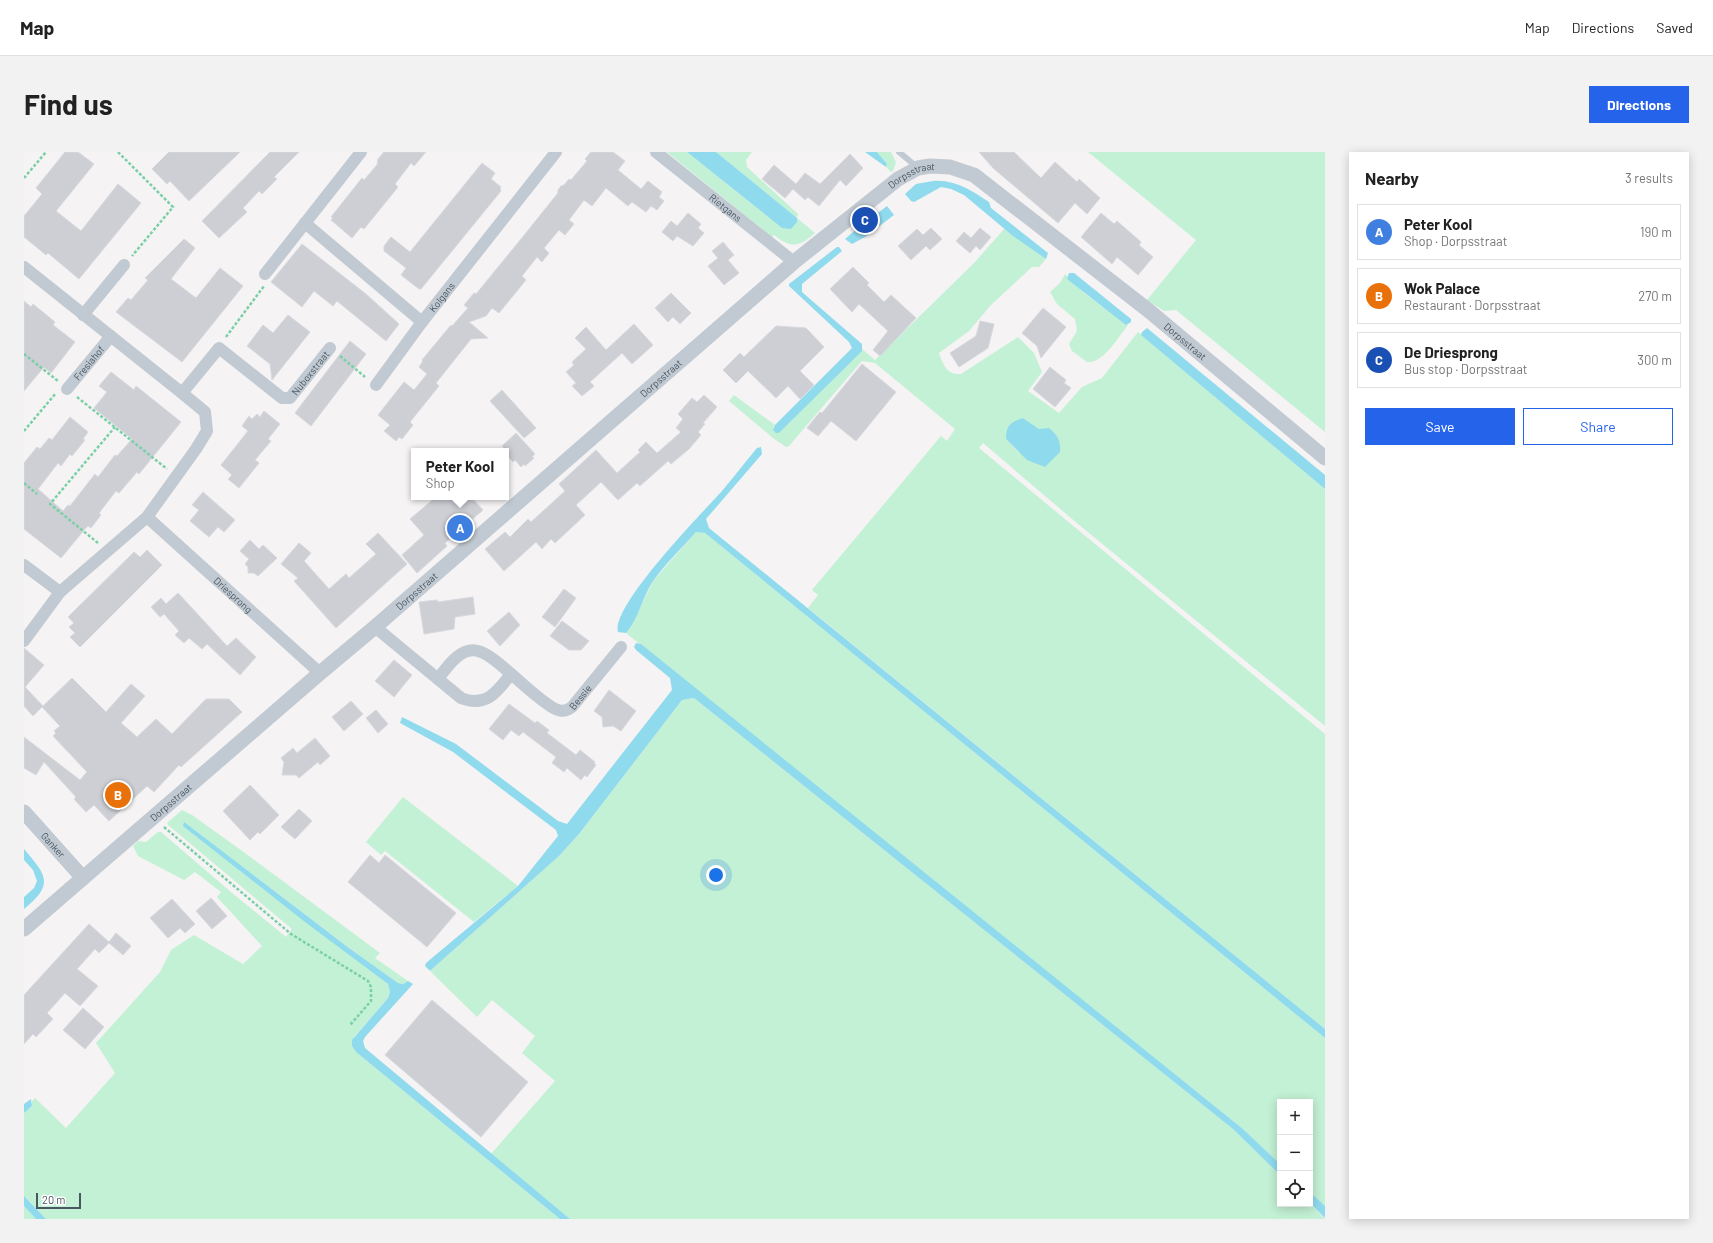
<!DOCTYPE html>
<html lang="en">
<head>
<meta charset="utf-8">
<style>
	:root { --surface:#fff; --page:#f2f2f2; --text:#222; --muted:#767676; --line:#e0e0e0; --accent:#2563eb }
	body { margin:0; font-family:Barlow,sans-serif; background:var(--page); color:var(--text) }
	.controls { position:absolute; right:12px; bottom:12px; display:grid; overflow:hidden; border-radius:0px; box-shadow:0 2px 10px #0003 }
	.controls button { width:36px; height:36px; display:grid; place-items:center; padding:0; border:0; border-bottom:1px solid var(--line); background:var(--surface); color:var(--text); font:20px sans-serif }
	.scale { position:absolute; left:12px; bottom:10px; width:45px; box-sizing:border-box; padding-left:4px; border:2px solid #4a5661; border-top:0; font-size:11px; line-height:14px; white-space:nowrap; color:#4a5661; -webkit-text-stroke:3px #fff; paint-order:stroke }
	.you { position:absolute; left:692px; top:723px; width:14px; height:14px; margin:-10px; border:3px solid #fff; border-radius:50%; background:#1a73e8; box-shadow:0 0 0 6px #1a73e833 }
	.badge { display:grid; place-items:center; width:26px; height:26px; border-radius:50%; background:var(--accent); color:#fff; font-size:13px; font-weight:700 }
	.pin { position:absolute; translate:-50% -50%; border:2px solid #fff; box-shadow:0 1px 4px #0006 }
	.popup { position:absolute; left:387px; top:296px; width:98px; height:52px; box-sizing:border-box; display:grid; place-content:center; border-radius:0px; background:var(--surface); filter:drop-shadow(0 1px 3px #0005); font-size:13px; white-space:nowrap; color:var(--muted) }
	.popup b { font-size:15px; color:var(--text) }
	.popup::after { content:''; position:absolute; left:50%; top:100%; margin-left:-8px; border:8px solid transparent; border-top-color:var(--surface) }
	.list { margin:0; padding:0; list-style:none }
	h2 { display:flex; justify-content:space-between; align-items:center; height:52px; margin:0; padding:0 16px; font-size:17px }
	h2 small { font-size:13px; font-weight:400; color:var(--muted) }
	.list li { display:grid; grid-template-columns:26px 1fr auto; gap:12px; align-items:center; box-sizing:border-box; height:56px; margin:0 8px 8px; padding:0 8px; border:1px solid var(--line); border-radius:0px }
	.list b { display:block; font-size:15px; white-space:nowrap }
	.list p { margin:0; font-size:13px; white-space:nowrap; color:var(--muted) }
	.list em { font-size:13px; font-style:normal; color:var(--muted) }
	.actions { display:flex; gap:8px; padding:12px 16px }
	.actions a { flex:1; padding:9px 0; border:1px solid var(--accent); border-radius:0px; text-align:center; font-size:14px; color:var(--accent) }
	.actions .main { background:var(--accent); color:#fff }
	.icon { flex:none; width:22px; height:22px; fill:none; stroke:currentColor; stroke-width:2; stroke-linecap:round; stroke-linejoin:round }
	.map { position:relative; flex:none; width:1301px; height:1067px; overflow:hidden; border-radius:0px }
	header { display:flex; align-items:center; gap:24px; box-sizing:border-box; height:56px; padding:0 20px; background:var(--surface); border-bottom:1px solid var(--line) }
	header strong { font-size:19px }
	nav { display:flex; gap:22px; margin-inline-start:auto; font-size:14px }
	.intro { display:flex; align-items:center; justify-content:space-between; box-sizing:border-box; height:96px; padding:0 24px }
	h1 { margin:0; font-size:28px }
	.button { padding:10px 18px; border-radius:0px; background:var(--accent); color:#fff; font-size:14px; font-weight:700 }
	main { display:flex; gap:24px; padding:0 24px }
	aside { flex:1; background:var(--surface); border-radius:0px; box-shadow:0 2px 10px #0003 }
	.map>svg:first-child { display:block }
	.green { fill:#c3f1d5; fill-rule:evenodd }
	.water { fill:#90daee }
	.building { fill:#cdcfd5; stroke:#d7d9de }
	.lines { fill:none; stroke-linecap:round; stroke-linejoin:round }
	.path { stroke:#7ad0a6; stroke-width:2.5; stroke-dasharray:3 2; stroke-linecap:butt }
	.service { stroke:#c1cad2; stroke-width:6 }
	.minor { stroke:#c1cad2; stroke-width:12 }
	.tertiary { stroke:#c1cad2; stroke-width:15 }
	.labels { text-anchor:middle; stroke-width:3.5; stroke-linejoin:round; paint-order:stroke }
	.street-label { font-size:10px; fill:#4a5661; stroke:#fff }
</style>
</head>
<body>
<header>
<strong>Map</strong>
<nav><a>Map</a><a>Directions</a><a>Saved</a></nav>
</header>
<div class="intro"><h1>Find us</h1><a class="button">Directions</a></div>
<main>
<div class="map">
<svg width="1301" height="1067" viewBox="0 0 1301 1067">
	<rect width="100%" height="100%" fill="#f5f3f3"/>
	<path class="green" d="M 643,0 L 663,0 L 758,76 L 773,66 L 692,0 L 728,0 L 722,8 L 723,15 L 774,62 L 773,66 L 791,81 C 775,95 768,97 750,83 L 748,85 Z
		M 853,0 L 867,0 L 872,10 L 869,19 L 867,20 L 862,15 L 863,12 Z
		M 1064,0 L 1301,0 L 1301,280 L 1152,158 L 1140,159 L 1123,148 L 1172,88 Z
		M 981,76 L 1022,107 L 1015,115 L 1008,115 L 967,153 L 945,179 L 915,201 C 919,213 923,223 937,222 L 994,185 L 1010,201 L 1018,220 L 1004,239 L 1035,261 L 1058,235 L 1078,226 L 1114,180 L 1301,337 L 1301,574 L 1054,372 L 959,291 L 955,296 L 1301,582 L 1301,877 L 784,456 L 794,443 L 788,438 L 917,284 L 923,289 L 931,277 L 851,211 L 838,209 L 765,294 L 762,295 L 749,286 L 705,249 L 710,243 L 751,273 L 749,275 L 755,281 L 838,197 L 851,208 L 951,110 ZM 999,266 L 1015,277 L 995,301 L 982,287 Z
		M 1041,122 L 1060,141 L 1104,173 C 1095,184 1079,212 1063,210 L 1048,199 L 1045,192 L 1053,179 L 1051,167 L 1033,152 L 1026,140 L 1036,131 Z
		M 672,380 L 681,381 L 1301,886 L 1301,1054 L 1286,1040 L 1286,950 L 1256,950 L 1256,1012 L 1219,977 L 602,481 L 608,473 L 629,429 Z
		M 670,546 L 1209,977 L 1256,1023 L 1256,1052 L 1286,1051 L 1301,1067 L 546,1067 L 467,1002 L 531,929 L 498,901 L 511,884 L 468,848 L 453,865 L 405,818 L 407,818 L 535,704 L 555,682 L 658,548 Z
		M 379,645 L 494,734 L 450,770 L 361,699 L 357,703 L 342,690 Z
		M 158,658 L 168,663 L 221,701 L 356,801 L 351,806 L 384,829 L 379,832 L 374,831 L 325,796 L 220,716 L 216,719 L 364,832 L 366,840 L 364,846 L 330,885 L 328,894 L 332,900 L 536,1067 L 22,1067 L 0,1044 L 0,961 L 8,954 L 8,949 L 11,946 L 42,976 L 91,921 L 72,891 L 136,820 L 147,798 L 170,783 L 219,812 L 238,794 L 193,745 L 197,740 L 171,720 L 160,728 L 114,704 L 109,694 L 114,689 L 122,690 L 134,680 L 137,680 L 207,740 L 262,785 L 268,777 L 144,673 L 143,671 Z
		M 0,1054 L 12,1067 L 0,1067 Z"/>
	<path class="water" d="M 663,0 L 692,0 L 773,66 L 773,70 L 767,77 L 758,76 Z
		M 841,0 L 853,0 L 863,12 L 862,15 Z
		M 909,29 C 931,27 948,39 965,50 L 967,56 L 1024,101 L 1022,107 L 989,84 L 940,43 L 927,37 L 917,35 L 890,50 L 887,49 L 881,42 L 892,32 Z
		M 863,54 L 870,63 L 841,85 L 828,92 L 821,87 L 835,75 Z
		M 813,95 L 815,95 L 818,99 L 778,132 L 778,140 L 838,192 L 838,199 L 755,281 L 752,281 L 749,278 L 751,273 L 828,196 L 825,190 L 765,134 L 765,132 Z
		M 1045,121 L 1050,121 L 1107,167 L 1107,170 L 1102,173 L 1043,127 Z
		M 1123,176 L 1301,323 L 1301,337 L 1117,183 L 1118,180 Z
		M 999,266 L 1015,277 L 1025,276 C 1033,283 1037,288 1036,300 L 1021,315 L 1003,308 L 982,287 C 982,274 986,270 999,266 Z
		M 737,295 L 738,302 L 682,367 L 685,376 L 1290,868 L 1301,877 L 1301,886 L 681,381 L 672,380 C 658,396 641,412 629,429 C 618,446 615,466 602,481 L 594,480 C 587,454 678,361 698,339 C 710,325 721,310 733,296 Z
		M 612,491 L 617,492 L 1219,977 L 1256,1012 L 1256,1023 L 1209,977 L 670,546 L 658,548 L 555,682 L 535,704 L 407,818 L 405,818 L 401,814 L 402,811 L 494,734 L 534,684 L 532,678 L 429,600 L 376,571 L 378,565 L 432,592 L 534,669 L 543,672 L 648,538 L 646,526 L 612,498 L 610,495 Z
		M 160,670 L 325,796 L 374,831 L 379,832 L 384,829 L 389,832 L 341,885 L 339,889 L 341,896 L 546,1067 L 536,1067 L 332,900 L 328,894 L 328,888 L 364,846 L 366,840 L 364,832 L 281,770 L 159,674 Z
		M 0,697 C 22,723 31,732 0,757 L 0,745 L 10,736 L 13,729 L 9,718 L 0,708 Z
		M 7,947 L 8,954 L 0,961 L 0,952 Z
		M 1286,1040 L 1301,1054 L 1301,1066 L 1286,1051 Z
		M 0,1044 L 22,1067 L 12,1067 L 0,1054 Z"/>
	<path class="building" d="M 41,0 L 54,0 L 70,12 L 32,59 L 57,79 L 94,32 L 117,51 L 55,127 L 24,101 L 22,103 L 0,85 L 0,64 L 18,42 L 12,36 Z
		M 145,0 L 216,0 L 165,49 L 146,29 L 143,32 L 128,17 Z
		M 246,0 L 275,0 L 250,25 L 253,27 L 238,42 L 235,39 L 219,56 L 223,60 L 195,86 L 178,69 Z
		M 360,0 L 402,0 L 390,14 L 387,11 L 371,32 L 374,35 L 340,77 L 337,75 L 328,86 L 307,68 L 309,66 L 307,65 L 338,26 L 340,28 L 353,13 L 354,7 Z
		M 567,0 L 589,0 L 601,9 L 594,18 L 617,37 L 624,29 L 638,40 L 635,45 L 640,49 L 633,58 L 627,54 L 622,60 L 608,50 L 604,54 L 582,36 L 568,54 L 560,48 L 545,68 L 550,72 L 541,83 L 535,78 L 520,96 L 525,101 L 518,110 L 513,105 L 498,124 L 502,128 L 475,161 L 468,156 L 462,164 L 445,170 L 464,186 L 447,187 L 412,231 L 415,234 L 386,270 L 389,273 L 378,287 L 375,285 L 372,289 L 360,279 L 366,273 L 354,263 L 380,230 L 390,238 L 403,222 L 395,215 L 399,209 L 398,208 L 427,173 L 428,174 L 444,156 L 440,153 L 450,141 L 452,142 L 497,87 L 534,41 L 534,38 L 537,34 L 540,33 L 545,27 L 547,28 L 563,9 L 561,7 Z
		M 955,0 L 990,0 L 1017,26 L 1031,10 L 1053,30 L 1055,27 L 1076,46 L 1063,62 L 1051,51 L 1034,71 L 969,16 Z
		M 826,2 L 839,16 L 822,34 L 816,28 L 795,54 L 784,45 L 781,48 L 769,37 L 761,46 L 738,27 L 750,13 L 772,32 L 781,21 L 796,32 Z
		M 458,11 L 471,21 L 467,27 L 477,35 L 476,37 L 477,39 L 397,137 L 395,137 L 377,123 L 382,116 L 360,99 L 360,94 L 367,85 L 386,100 Z
		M 664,61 L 677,72 L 674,76 L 680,81 L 669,94 L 653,84 L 649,89 L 638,80 L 647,69 L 653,74 Z
		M 1077,61 L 1090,72 L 1093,69 L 1117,90 L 1115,93 L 1129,105 L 1114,123 L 1093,105 L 1088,112 L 1057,85 Z
		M 907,76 L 918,87 L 906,98 L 902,94 L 887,108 L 874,94 L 893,77 L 899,83 Z
		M 956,76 L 967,85 L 956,98 L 952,94 L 946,101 L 932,89 L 940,80 L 947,86 Z
		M 160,87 L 171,96 L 147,127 L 172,146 L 196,116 L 219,134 L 158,210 L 92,160 L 104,146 L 107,148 L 124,128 L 121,126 Z
		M 699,90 L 710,103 L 704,108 L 715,121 L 700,133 L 684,114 L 694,106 L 688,99 Z
		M 278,92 L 342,142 L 375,172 L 362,189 L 313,149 L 309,154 L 290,139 L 278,155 L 247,130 Z
		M 829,115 L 845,131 L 843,133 L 860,150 L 867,143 L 892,166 L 856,204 L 849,198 L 864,179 L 835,152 L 828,160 L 806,137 Z
		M 647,141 L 667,161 L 656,172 L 649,165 L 644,170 L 631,156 Z
		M 0,149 L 7,155 L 9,152 L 31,170 L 29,173 L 51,190 L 27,221 L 20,215 L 0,239 Z
		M 1019,156 L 1042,175 L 1017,206 L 1013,194 L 998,181 Z
		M 264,163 L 286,180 L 248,228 L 246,212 L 223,194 L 239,173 L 249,181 Z
		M 956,169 L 970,172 L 964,196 L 935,215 L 926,201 L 952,184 Z
		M 610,172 L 629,193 L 608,212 L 598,201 L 566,230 L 570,234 L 558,244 L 548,234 L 552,231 L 542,220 L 550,213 L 548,210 L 562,197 L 551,186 L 562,175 L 582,198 Z
		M 752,174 L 782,176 L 800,195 L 776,219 L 790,233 L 776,247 L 764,234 L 752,246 L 724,219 L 712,231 L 699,218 L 716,201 L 720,205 Z
		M 326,189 L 342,202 L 287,274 L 271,261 Z
		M 838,212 L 872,240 L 832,289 L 807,269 L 794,284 L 783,276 L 796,260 L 798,261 Z
		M 1026,215 L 1042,228 L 1040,231 L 1047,236 L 1031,255 L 1009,237 Z
		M 87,220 L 110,238 L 112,234 L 157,270 L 115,322 L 113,320 L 95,341 L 92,339 L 75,361 L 77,363 L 67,376 L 64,374 L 61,377 L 37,406 L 0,377 L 0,311 L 13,295 L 16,297 L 25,286 L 28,288 L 46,265 L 64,280 L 59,287 L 61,288 L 48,304 L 46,302 L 37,314 L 34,311 L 14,337 L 39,359 L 44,353 L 46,354 L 71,322 L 74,325 L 91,303 L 93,304 L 108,287 L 70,256 L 83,240 L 75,234 Z
		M 478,238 L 512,276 L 500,286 L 466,249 Z
		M 680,243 L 693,255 L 679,271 L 681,272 L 674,280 L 677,283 L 665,297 L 647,312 L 644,309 L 616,334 L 613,331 L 594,348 L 577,330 L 552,353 L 561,363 L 531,391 L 527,387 L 518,397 L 512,390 L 480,419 L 461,397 L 481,380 L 486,385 L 504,367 L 507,370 L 541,339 L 535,332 L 572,298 L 593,321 L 616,300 L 614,298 L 622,290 L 633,301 L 657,280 L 652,276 L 659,267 L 654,262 L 668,246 L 673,250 Z
		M 240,259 L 256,272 L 244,287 L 247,289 L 231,308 L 235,311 L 215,336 L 204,327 L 208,323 L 197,313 L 224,279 L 218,274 L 225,264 L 228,267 L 233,262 L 236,265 Z
		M 492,281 L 511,302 L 508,305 L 510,306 L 501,314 L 500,312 L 497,315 L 491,308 L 489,310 L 482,302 L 482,298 L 478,294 Z
		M 179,340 L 211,368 L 200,380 L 194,375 L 185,385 L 166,369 L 175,358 L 168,353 Z
		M 412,345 L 447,345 L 459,358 L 421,391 L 423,394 L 393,421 L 378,403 L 400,383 L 386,367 Z
		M 354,381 L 383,412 L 312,476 L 270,429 L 274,426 L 257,412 L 275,391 L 287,401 L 280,409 L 305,437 L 322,422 L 325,426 L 352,402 L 342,392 Z
		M 226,388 L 235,397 L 239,393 L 253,406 L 234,424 L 230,421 L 224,421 L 224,415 L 221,412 L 225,407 L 216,399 Z
		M 123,398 L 138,413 L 56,495 L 46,485 L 51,481 L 45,475 L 50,471 L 44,465 L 110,400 L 116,405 Z
		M 540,437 L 552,446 L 531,475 L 518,465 Z
		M 154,441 L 203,494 L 212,486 L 232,505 L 216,523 L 183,492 L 178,497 L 165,486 L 160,491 L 151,483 L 155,479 L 140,462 L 136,465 L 127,455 L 137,446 L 142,452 Z
		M 449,445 L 451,462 L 431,465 L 430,477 L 400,482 L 395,450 L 413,448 L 414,450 Z
		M 485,460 L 496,473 L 476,494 L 463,479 Z
		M 538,469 L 565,489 L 557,498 L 545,498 L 526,484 Z
		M 0,496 L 20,513 L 1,535 L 19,554 L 9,564 L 0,554 Z
		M 370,508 L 388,523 L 370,545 L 351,529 Z
		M 48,526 L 82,560 L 107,532 L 121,544 L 97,571 L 113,585 L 132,567 L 148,582 L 182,547 L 205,547 L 218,560 L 157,615 L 155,613 L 130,640 L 123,634 L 85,669 L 70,653 L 62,660 L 50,647 L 52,645 L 20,610 L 12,623 L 0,616 L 0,585 L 56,628 L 63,620 L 29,584 L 32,581 L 30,579 L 36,574 L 18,555 Z
		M 585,538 L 612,559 L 597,579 L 589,574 L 579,575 L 578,565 L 570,559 Z
		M 327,549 L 339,562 L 320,579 L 308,565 Z
		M 485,552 L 511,571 L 513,569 L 525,578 L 523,581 L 552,603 L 556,598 L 571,610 L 570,611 L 572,613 L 563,625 L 561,623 L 557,628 L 543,616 L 540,620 L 528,611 L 532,605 L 499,580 L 495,584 L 487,578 L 479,588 L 465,577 Z
		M 352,558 L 364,572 L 354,581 L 342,566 Z
		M 291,586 L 306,604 L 296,613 L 294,610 L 275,626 L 272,623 L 258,623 L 260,610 L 257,606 L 269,596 L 273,601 Z
		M 226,633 L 255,663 L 236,682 L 234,680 L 226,688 L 199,659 Z
		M 275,657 L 288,669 L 271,687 L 257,675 Z
		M 346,703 L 355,711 L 361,703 L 432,761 L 403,795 L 324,730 Z
		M 187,746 L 203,764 L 188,777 L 172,759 Z
		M 148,747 L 171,772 L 161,781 L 156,776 L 144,786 L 126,766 Z
		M 65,772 L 85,790 L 92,781 L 107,794 L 99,803 L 85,791 L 75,801 L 71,797 L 53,817 L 74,834 L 56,854 L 41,841 L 23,861 L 29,867 L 12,885 L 9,882 L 0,892 L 0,843 Z
		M 408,848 L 504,930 L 457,985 L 361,903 Z
		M 59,856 L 80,875 L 61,897 L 39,878 Z"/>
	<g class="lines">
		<path class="path" d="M 94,0 L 149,55 L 108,104
			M 0,26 L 22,0
			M 202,185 L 240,134
			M 0,202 L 34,229
			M 316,204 L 341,225
			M 53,245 L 143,317
			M 0,279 L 32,241
			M 0,331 L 13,342
			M 74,391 L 26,352 L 91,275
			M 140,675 L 267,782 L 344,829 L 347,835 L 347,849 L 326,873"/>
		<path class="service" d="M 875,0 L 893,15"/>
		<g class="minor">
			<path id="s1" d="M 632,0 L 770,110"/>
			<path id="s2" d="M 281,71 L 398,170 L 532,0"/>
			<path id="s3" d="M 0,115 L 158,241 L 195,196 L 258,246 L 266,246 L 306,196"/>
			<path d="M 241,122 L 337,0"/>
			<path d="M 59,163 L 100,113"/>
			<path d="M 352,233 L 398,170"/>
			<path id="s4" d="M 43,237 L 87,184"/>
			<path id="s5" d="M 158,241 L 181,260 L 183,279 L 172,297 L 123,365 L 296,521"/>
			<path d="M 0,413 L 36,440"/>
			<path id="s6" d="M 351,475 L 437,546 C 462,556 473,540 487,522 C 497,530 523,555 534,558 C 539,560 544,558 548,555 L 597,495"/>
			<path d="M 0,489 L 36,440 L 123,365"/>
			<path d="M 414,527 C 442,488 453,491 487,522"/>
		</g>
		<g class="tertiary">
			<path id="s7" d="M 0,660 L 59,726"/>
			<path id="s8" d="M 0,777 L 296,521 L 351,475 L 770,110 L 874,27 L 894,16 L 906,14 L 926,15 L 950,23 L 1124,158 L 1301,306"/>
		</g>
	</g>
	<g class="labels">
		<g class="street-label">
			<text dy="4" stroke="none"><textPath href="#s8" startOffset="1166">Dorpsstraat</textPath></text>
			<text dy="4" stroke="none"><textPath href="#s1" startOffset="89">Rietgans</textPath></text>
			<text dy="4" stroke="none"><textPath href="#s2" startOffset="185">Kolgans</textPath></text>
			<text dy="4" stroke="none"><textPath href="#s8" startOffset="1501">Dorpsstraat</textPath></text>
			<text dy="4" stroke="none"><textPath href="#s4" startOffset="34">Fresiahof</textPath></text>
			<text dy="4" stroke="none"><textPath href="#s3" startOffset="381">Nuboxstraat</textPath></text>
			<text dy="4" stroke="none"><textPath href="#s8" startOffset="842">Dorpsstraat</textPath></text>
			<text dy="4" stroke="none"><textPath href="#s8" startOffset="518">Dorpsstraat</textPath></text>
			<text dy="4" stroke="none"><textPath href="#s5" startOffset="270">Driesprong</textPath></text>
			<text dy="4" stroke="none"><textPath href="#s6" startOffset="260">Bessie</textPath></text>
			<text dy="4" stroke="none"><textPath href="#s8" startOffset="194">Dorpsstraat</textPath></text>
			<text dy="4" stroke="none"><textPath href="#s7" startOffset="44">Ganker</textPath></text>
		</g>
	</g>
</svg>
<div class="controls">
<button>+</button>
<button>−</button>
<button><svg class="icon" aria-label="locate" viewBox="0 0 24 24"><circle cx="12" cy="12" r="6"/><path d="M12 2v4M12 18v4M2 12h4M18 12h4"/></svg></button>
</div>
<div class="scale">20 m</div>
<div class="you"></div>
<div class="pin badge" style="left:436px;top:376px;background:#3f7fe0">A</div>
<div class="popup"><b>Peter Kool</b>Shop</div>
<div class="pin badge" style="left:94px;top:643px;background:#e8710a">B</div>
<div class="pin badge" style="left:841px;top:68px;background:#1a4fb4">C</div>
</div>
<aside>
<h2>Nearby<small>3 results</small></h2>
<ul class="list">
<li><span class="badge" style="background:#3f7fe0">A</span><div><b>Peter Kool</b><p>Shop · Dorpsstraat</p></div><em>190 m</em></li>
<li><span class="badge" style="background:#e8710a">B</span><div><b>Wok Palace</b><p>Restaurant · Dorpsstraat</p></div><em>270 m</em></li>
<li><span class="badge" style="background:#1a4fb4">C</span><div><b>De Driesprong</b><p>Bus stop · Dorpsstraat</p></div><em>300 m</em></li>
</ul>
<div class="actions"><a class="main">Save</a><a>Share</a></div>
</aside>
</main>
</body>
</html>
